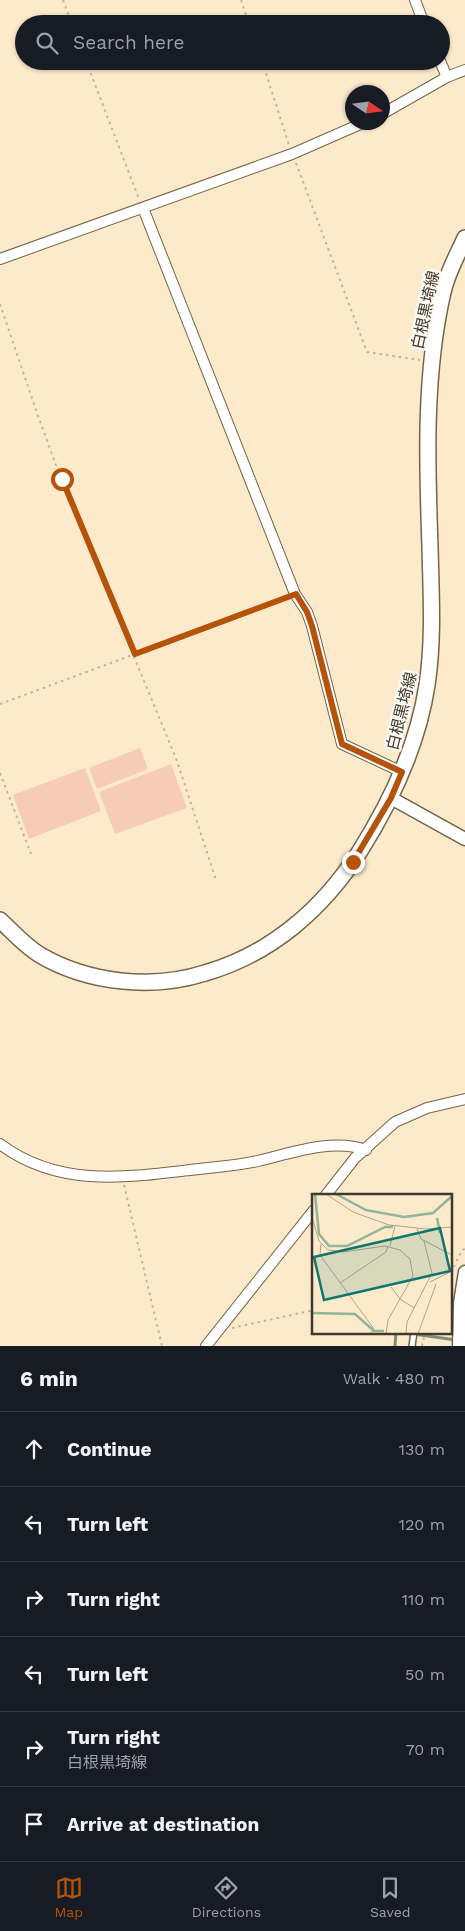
<!DOCTYPE html>
<html lang="en">
<head>
<meta charset="utf-8">
<style>
	:root { --surface:#171b24; --page:#20242c; --text:#f1f3f6; --muted:#9ea1a6; --line:#363941; --accent:#b45309 }
	body { margin:0; font-family:"Work Sans","Noto Sans JP",sans-serif; background:var(--page); color:var(--text) }
	.compass { position:absolute; left:345px; top:85px; width:45px; height:45px; border-radius:50%; background:var(--surface); box-shadow:0 1px 4px #0004; rotate:103deg }
	.stop { position:absolute; width:15px; height:15px; margin:-11px; border:4px solid #b45309; border-radius:50%; background:#fff }
	.stop.end { background:#b45309; border-color:#fff; box-shadow:0 1px 5px #0008 }
	.list { margin:0; padding:0; list-style:none }
	h2 { display:flex; justify-content:space-between; align-items:center; height:65px; margin:0; padding:0 20px; font-size:21px }
	h2 small { font-size:16px; font-weight:400; color:var(--muted) }
	.list li { display:grid; grid-template-columns:32px 1fr auto; gap:15px; align-items:center; box-sizing:border-box; height:75px; padding:0 20px; border-top:1px solid var(--line) }
	.list b { display:block; font-size:19px; white-space:nowrap }
	.list p { margin:0; font-size:16px; white-space:nowrap; color:var(--muted) }
	.list em { font-size:16px; font-style:normal; color:var(--muted) }
	.icon { flex:none; width:28px; height:28px; fill:none; stroke:currentColor; stroke-width:2; stroke-linecap:round; stroke-linejoin:round }
	.map { position:relative; flex:none; width:465px; height:1346px; overflow:hidden }
	.search { position:absolute; background:var(--surface); box-shadow:0 1px 4px #0004; left:15px; right:15px; top:15px; height:55px; display:flex; align-items:center; gap:12px; box-sizing:border-box; padding:0 18px; border-radius:28px; color:var(--muted); font-size:19px }
	.sheet { height:515px; background:var(--surface) }
	nav { display:flex; justify-content:space-around; align-items:center; box-sizing:border-box; height:70px; border-top:1px solid var(--line); background:var(--surface); font-size:14px; color:var(--muted) }
	nav a { display:grid; justify-items:center; gap:2px }
	nav .on { color:var(--accent) }
	.map>svg:first-child { display:block }
	.lines { fill:none; stroke-linecap:round; stroke-linejoin:round }
	.stream { stroke:#799079; stroke-width:3 }
	.building { fill:#f6ccb7 }
	.service-casing { stroke:#746549; stroke-width:8 }
	.minor-casing { stroke:#746549; stroke-width:12 }
	.tertiary-casing { stroke:#746549; stroke-width:15 }
	.secondary-casing { stroke:#746549; stroke-width:18 }
	.path { stroke:#c2b39a; stroke-width:2; stroke-dasharray:2.5 4; stroke-linecap:butt }
	.service { stroke:#fff; stroke-width:5 }
	.minor { stroke:#fff; stroke-width:10 }
	.tertiary { stroke:#fff; stroke-width:12 }
	.secondary { stroke:#fff; stroke-width:15 }
	.route { stroke:#b45309; stroke-width:6 }
	.labels { text-anchor:middle; stroke-width:5; stroke-linejoin:round; paint-order:stroke }
	.street-label { font-size:16px; fill:#40392d; stroke:#fdf9f3 }
	.inset-river { fill:none; stroke:#91b599; stroke-width:2.5 }
	.inset-road { fill:none; stroke:#b1a38c; stroke-width:1 }
	.view { fill:#0f766e; fill-opacity:0.15; stroke:#0f766e; stroke-width:2.5 }
	.inset-edge { fill:none; stroke:#40392d; stroke-width:2.5 }
</style>
</head>
<body>
<div class="map">
<svg width="465" height="1346" viewBox="0 0 465 1346">
	<rect width="100%" height="100%" fill="#fceacb"/>
	<g class="lines">
		<path class="stream" d="M 399,1332 L 456,1340
			M 395,1346 L 396,1332"/>
	</g>
	<path class="building" d="M 140,748 L 148,769 L 97,789 L 89,768 Z
		M 171,764 L 187,808 L 115,834 L 99,792 Z
		M 85,768 L 101,811 L 29,839 L 13,795 Z"/>
	<g class="lines">
		<defs>
			<path id="service" d="M 412,1346 L 414,1332"/>
			<path id="minor" d="M 415,0 L 424,24
				M 440,61 L 447,77
				M 382,114 L 447,77 L 465,70
				M 143,208 L 295,594 L 307,612 L 312,626 L 342,744 L 402,772
				M 0,259 L 292,154 L 365,122
				M 0,1144 C 57,1187 124,1178 190,1170 C 213,1167 236,1166 258,1161 C 292,1153 333,1138 366,1150
				M 326,1195 L 355,1158 L 395,1122 L 427,1108 L 465,1099
				M 206,1346 L 314,1210"/>
			<path id="tertiary" d="M 391,798 L 465,839
				M 459,1346 L 460,1303 L 465,1272"/>
			<path id="secondary" d="M 0,920 C 13,932 25,946 40,955 C 88,983 152,990 205,973 C 271,954 323,909 360,851 C 392,800 418,745 427,685 C 434,639 431,593 430,547 C 427,463 424,374 443,292 C 447,273 457,256 465,238"/>
		</defs>
		<use href="#service" class="service-casing"/>
		<use href="#minor" class="minor-casing"/>
		<use href="#tertiary" class="tertiary-casing"/>
		<use href="#secondary" class="secondary-casing"/>
		<path class="path" d="M 63,0 L 72,24
			M 241,0 L 249,24
			M 86,61 L 139,199
			M 262,61 L 289,145
			M 296,163 L 367,352 L 420,360
			M 0,304 L 37,413 L 61,479 L 177,761 L 216,880
			M 0,704 L 286,598
			M 0,773 L 31,854
			M 124,1185 L 162,1346
			M 451,1273 L 462,1250 L 465,1249
			M 232,1328 L 314,1310
			M 422,1346 L 425,1332"/>
		<use href="#service" class="service"/>
		<use href="#minor" class="minor"/>
		<use href="#tertiary" class="tertiary"/>
		<use href="#secondary" class="secondary"/>
	</g>
	<g class="lines">
		<path class="route" d="M 62,479 L 135,654 L 296,594 L 307,612 L 312,626 L 342,744 L 402,772 L 391,798 L 353,862"/>
	</g>
	<g class="labels">
		<g class="street-label">
			<text transform="translate(425 310) rotate(-78)" y="6">白根黒埼線</text>
			<text transform="translate(401 711) rotate(-76)" y="6">白根黒埼線</text>
		</g>
	</g>
	<g transform="translate(312 1194)">
		<rect width="140" height="140" fill="#fceacb"/>
		<path class="inset-river" d="M 3,0 L 7,40 L 17,52 L 35,52 L 73,33 L 81,33M 24,0 L 54,16 L 92,23 L 121,19 L 140,2M 125,24 L 128,39M 0,119 L 43,120 L 62,137 L 72,137"/>
		<path class="inset-road" d="M 14,0 L 41,18 L 77,31 L 114,35 L 140,33M 0,23 L 7,47 L 16,56 L 31,58 L 73,52 L 88,56 L 98,65 L 101,82 L 76,126 L 74,140M 105,35 L 109,45 L 140,61M 9,50 L 8,61 L 62,135 L 58,140M 78,52 L 83,32M 118,88 L 140,77M 28,89 L 74,58 L 76,52M 79,93 L 88,105 L 102,114M 94,140 L 95,128 L 120,79 L 112,47M 106,140 L 124,90"/>
		<path class="view" d="M 128,34 L 138,77 L 12,106 L 2,63 Z"/>
		<rect width="140" height="140" class="inset-edge"/>
	</g>
</svg>
<svg class="compass" viewBox="-18 -18 36 36"><path d="M0-13l5 13h-10z" fill="#e53935"/><path d="M0 13l5-13h-10z" fill="#9ea1a6"/></svg>
<div class="stop" style="left:62px;top:479px"></div>
<div class="stop end" style="left:353px;top:862px"></div>
<div class="search"><svg class="icon" aria-label="search" viewBox="0 0 24 24"><circle cx="10" cy="10" r="6"/><path d="M15 15l6 6"/></svg>Search here</div>
</div>
<section class="sheet">
<h2>6 min<small>Walk · 480 m</small></h2>
<ul class="list">
<li><svg class="icon" aria-label="ahead" viewBox="0 0 24 24"><path d="M12 20V5M6 11l6-6 6 6"/></svg><div><b>Continue</b></div><em>130 m</em></li>
<li><svg class="icon" aria-label="left" viewBox="0 0 24 24"><path d="M17 20v-9H6M10 6l-5 5 5 5"/></svg><div><b>Turn left</b></div><em>120 m</em></li>
<li><svg class="icon" aria-label="right" viewBox="0 0 24 24"><path d="M7 20v-9h11M14 6l5 5-5 5"/></svg><div><b>Turn right</b></div><em>110 m</em></li>
<li><svg class="icon" aria-label="left" viewBox="0 0 24 24"><path d="M17 20v-9H6M10 6l-5 5 5 5"/></svg><div><b>Turn left</b></div><em>50 m</em></li>
<li><svg class="icon" aria-label="right" viewBox="0 0 24 24"><path d="M7 20v-9h11M14 6l5 5-5 5"/></svg><div><b>Turn right</b><p>白根黒埼線</p></div><em>70 m</em></li>
<li><svg class="icon" aria-label="arrive" viewBox="0 0 24 24"><path d="M6 21V4h12l-3 4 3 4H6"/></svg><div><b>Arrive at destination</b></div></li>
</ul>
</section>
<nav>
<a class="on"><svg class="icon" aria-label="map" viewBox="0 0 24 24"><path d="M3 6l6-2 6 2 6-2v14l-6 2-6-2-6 2zM9 4v14M15 6v14"/></svg>Map</a>
<a><svg class="icon" aria-label="directions" viewBox="0 0 24 24"><path d="M12 3l9 9-9 9-9-9zM9 14v-3h6M13 9l2 2-2 2"/></svg>Directions</a>
<a><svg class="icon" aria-label="saved" viewBox="0 0 24 24"><path d="M7 4h10v16l-5-4-5 4z"/></svg>Saved</a>
</nav>
</body>
</html>
